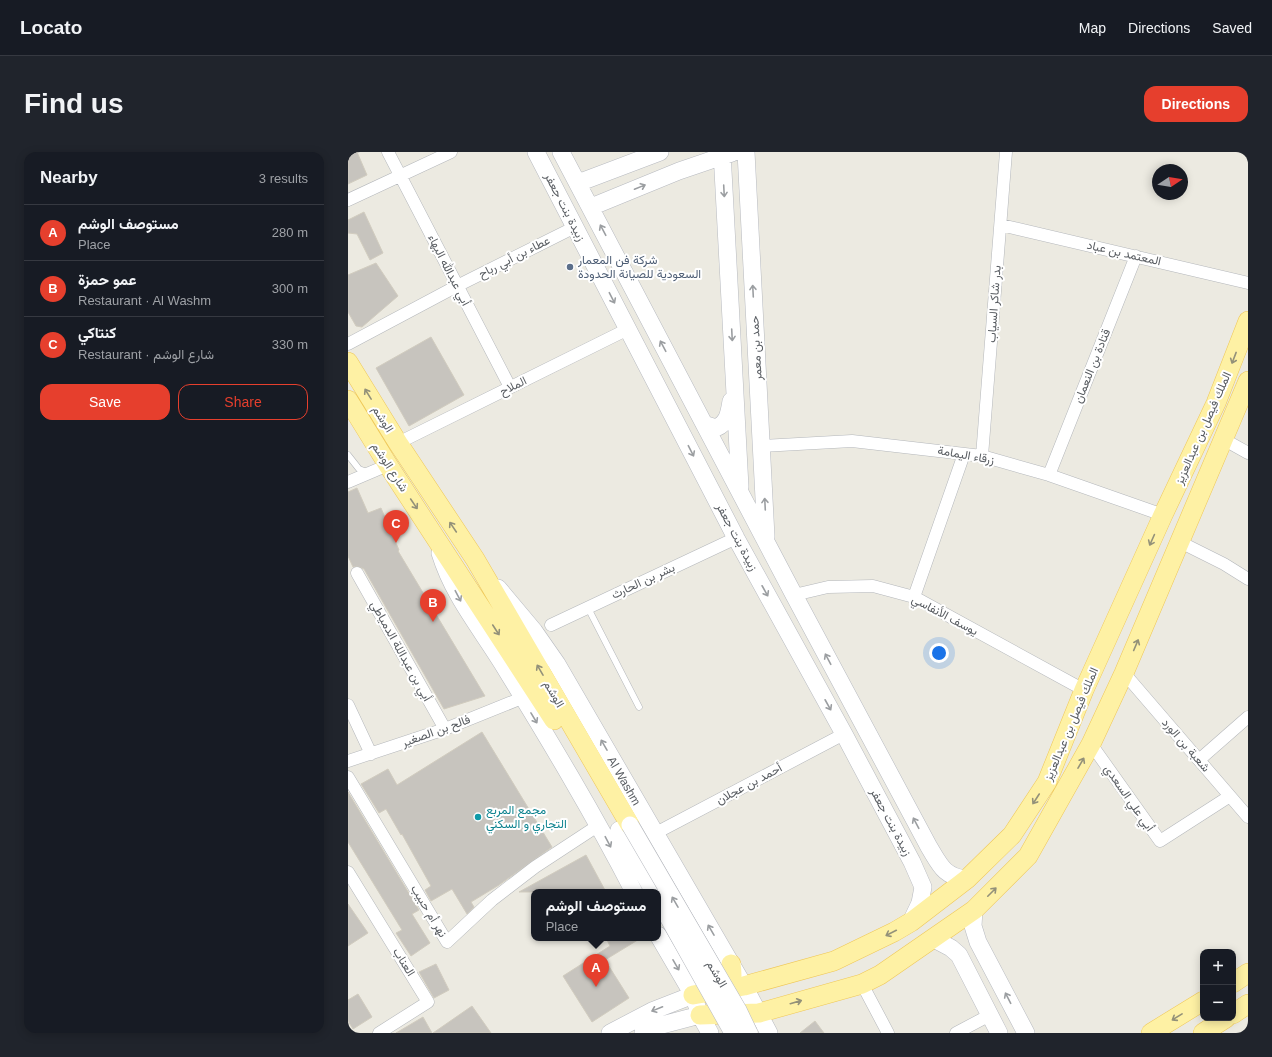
<!DOCTYPE html>
<html lang="en">
<head>
<meta charset="utf-8">
<style>
	:root { --surface:#171b24; --page:#20242c; --text:#f1f3f6; --muted:#9ea1a6; --line:#363941; --accent:#e63f2d }
	body { margin:0; font-family:Arial,Vazirmatn,sans-serif; background:var(--page); color:var(--text) }
	.controls { position:absolute; right:12px; bottom:12px; display:grid; overflow:hidden; border-radius:8px; box-shadow:0 2px 10px #0003 }
	.controls button { width:36px; height:36px; display:grid; place-items:center; padding:0; border:0; border-bottom:1px solid var(--line); background:var(--surface); color:var(--text); font:20px sans-serif }
	.compass { position:absolute; left:804px; top:12px; width:36px; height:36px; border-radius:50%; background:var(--surface); box-shadow:0 2px 10px #0003; rotate:78deg }
	.you { position:absolute; left:591px; top:501px; width:14px; height:14px; margin:-10px; border:3px solid #fff; border-radius:50%; background:#1a73e8; box-shadow:0 0 0 6px #1a73e833 }
	.badge { display:grid; place-items:center; width:26px; height:26px; border-radius:50%; background:var(--accent); color:#fff; font-size:13px; font-weight:700 }
	.pin { position:absolute; translate:-50% -33px; filter:drop-shadow(0 1px 2px #0008) }
	.pin::after { content:''; position:absolute; top:21px; width:14px; height:12px; background:inherit; clip-path:polygon(0 0,100% 0,50% 100%) }
	.popup { position:absolute; left:183px; top:737px; width:130px; height:52px; box-sizing:border-box; display:grid; place-content:center; border-radius:8px; background:var(--surface); filter:drop-shadow(0 1px 3px #0005); font-size:13px; white-space:nowrap; color:var(--muted) }
	.popup b { font-size:15px; color:var(--text) }
	.popup::after { content:''; position:absolute; left:50%; top:100%; margin-left:-8px; border:8px solid transparent; border-top-color:var(--surface) }
	.list { margin:0; padding:0; list-style:none }
	h2 { display:flex; justify-content:space-between; align-items:center; height:52px; margin:0; padding:0 16px; font-size:17px }
	h2 small { font-size:13px; font-weight:400; color:var(--muted) }
	.list li { display:grid; grid-template-columns:26px 1fr auto; gap:12px; align-items:center; box-sizing:border-box; height:56px; padding:0 16px; border-top:1px solid var(--line) }
	.list b { display:block; font-size:15px; white-space:nowrap }
	.list p { margin:0; font-size:13px; white-space:nowrap; color:var(--muted) }
	.list em { font-size:13px; font-style:normal; color:var(--muted) }
	.actions { display:flex; gap:8px; padding:12px 16px }
	.actions a { flex:1; padding:9px 0; border:1px solid var(--accent); border-radius:12px; text-align:center; font-size:14px; color:var(--accent) }
	.actions .main { background:var(--accent); color:#fff }
	.map { position:relative; flex:none; width:900px; height:881px; overflow:hidden; border-radius:12px }
	header { display:flex; align-items:center; gap:24px; box-sizing:border-box; height:56px; padding:0 20px; background:var(--surface); border-bottom:1px solid var(--line) }
	header strong { font-size:19px }
	nav { display:flex; gap:22px; margin-inline-start:auto; font-size:14px }
	.intro { display:flex; align-items:center; justify-content:space-between; box-sizing:border-box; height:96px; padding:0 24px }
	h1 { margin:0; font-size:28px }
	.button { padding:10px 18px; border-radius:12px; background:var(--accent); color:#fff; font-size:14px; font-weight:700 }
	main { display:flex; gap:24px; padding:0 24px }
	aside { flex:1; background:var(--surface); border-radius:12px; box-shadow:0 2px 10px #0003 }
	.map>svg:first-child { display:block }
	.building { fill:#c7c4be; stroke:#d1ccbf }
	.lines { fill:none; stroke-linecap:round; stroke-linejoin:round }
	.lane-casing { stroke:#b4b7bb; stroke-width:7 }
	.street-casing { stroke:#b4b7bb; stroke-width:13 }
	.secondary-casing { stroke:#b7bac0; stroke-width:18 }
	.primary-casing { stroke:#efc757; stroke-width:20 }
	.lane { stroke:#fff; stroke-width:6 }
	.street { stroke:#fff; stroke-width:12 }
	.secondary { stroke:#fff; stroke-width:17 }
	.primary { stroke:#fef1a4; stroke-width:19 }
	.secondary-bridge-casing { stroke:#b7bac0; stroke-width:18; stroke-linecap:butt }
	.secondary-bridge { stroke:#fff; stroke-width:17 }
	.oneway { stroke:#9b9ea1 }
	.oneway2 { stroke:#939179 }
	.service-dot { fill:#5c6f8a; stroke:#fff; stroke-width:1.5 }
	.culture-dot { fill:#0f9aa8; stroke:#fff; stroke-width:1.5 }
	.labels { text-anchor:middle; stroke-width:4; stroke-linejoin:round; paint-order:stroke }
	.street-label { font-size:12px; fill:#595d62; stroke:#fff }
	.service-label { font-size:12px; fill:#4e5e75; stroke:#fff; text-anchor:start }
	.culture-label { font-size:12px; fill:#0d838f; stroke:#fff; text-anchor:start }
</style>
</head>
<body>
<header>
<strong>Locato</strong>
<nav><a>Map</a><a>Directions</a><a>Saved</a></nav>
</header>
<div class="intro"><h1>Find us</h1><a class="button">Directions</a></div>
<main>
<aside>
<h2>Nearby<small>3 results</small></h2>
<ul class="list">
<li><span class="badge">A</span><div><b>مستوصف الوشم</b><p>Place</p></div><em>280 m</em></li>
<li><span class="badge">B</span><div><b>عمو حمزة</b><p>Restaurant · Al Washm</p></div><em>300 m</em></li>
<li><span class="badge">C</span><div><b>كنتاكي</b><p>Restaurant · شارع الوشم</p></div><em>330 m</em></li>
</ul>
<div class="actions"><a class="main">Save</a><a>Share</a></div>
</aside>
<div class="map">
<svg width="900" height="881" viewBox="0 0 900 881">
	<rect width="100%" height="100%" fill="#eceae1"/>
	<path class="building" d="M 0,0 L 9,0 L 19,23 L 0,32 Z
		M 16,60 L 35,101 L 22,108 L 9,82 L 0,81 L 0,68 Z
		M 28,111 L 50,144 L 14,175 L 8,174 L 0,160 L 0,123 Z
		M 83,185 L 116,243 L 61,274 L 28,216 Z
		M 9,336 L 20,361 L 33,356 L 51,398 L 50,399 L 137,544 L 96,557 L 16,417 L 9,414 L 5,415 L 0,404 L 0,340 Z
		M 134,580 L 204,695 L 151,733 L 123,750 L 126,755 L 119,762 L 104,737 L 83,749 L 77,738 L 83,734 L 54,682 L 53,683 L 38,657 L 31,661 L 13,632 L 40,617 L 49,633 Z
		M 0,640 L 71,758 L 64,762 L 82,791 L 63,804 L 48,781 L 54,778 L 0,690 Z
		M 238,703 L 258,740 L 171,740 Z
		M 0,752 L 20,781 L 0,794 Z
		M 258,786 L 293,786 L 257,808 L 281,846 L 244,870 L 215,824 L 262,794 Z
		M 88,812 L 101,838 L 86,846 L 71,820 Z
		M 10,842 L 24,865 L 5,877 L 0,869 L 0,848 Z
		M 124,854 L 143,881 L 85,881 Z
		M 75,865 L 84,881 L 48,881 Z
		M 467,869 L 476,881 L 452,881 Z"/>
	<g class="lines">
		<defs>
			<path id="lane" d="M 0,303 L 11,317 L 21,321
				M 239,454 L 291,555"/>
			<path id="street" d="M 40,0 L 162,235
				M 0,48 L 103,0
				M 653,73 L 900,131
				M 0,192 L 109,134 L 227,75
				M 875,287 L 900,301
				M 50,291 L 280,177
				M 413,294 L 504,289 L 634,304 L 701,323 L 815,363
				M 634,304 L 658,0
				M 701,323 L 788,104
				M 0,330 L 40,313
				M 832,390 L 876,412 L 900,427
				M 9,421 L 97,577
				M 446,443 L 480,435 L 525,434 L 566,445 L 736,538
				M 566,445 L 616,302
				M 203,473 L 388,386
				M 776,521 L 900,665
				M 0,553 L 23,602
				M 743,592 L 812,689 L 882,644
				M 851,608 L 900,565
				M 0,609 L 97,577 L 174,546
				M 0,625 L 99,790 L 144,748 L 187,715 L 251,673
				M 306,682 L 496,582
				M 0,720 L 80,850 L 31,881
				M 514,832 L 540,881
				M 608,881 L 642,863"/>
			<path id="secondary" d="M 188,0 L 388,386 L 496,582 L 564,710 L 575,735 L 572,751 L 563,770
				M 213,0 L 446,443 L 581,695 C 592,713 596,725 619,727
				M 374,0 L 392,335
				M 398,0 L 418,385
				M 230,31 L 312,0
				M 243,55 L 331,19 L 384,1
				M 356,272 L 368,276 C 380,271 381,261 383,249
				M 92,401 C 105,443 131,474 154,511 C 200,586 246,662 286,740
				M 150,436 L 186,479 L 209,512 L 396,834 L 421,881
				M 271,678 L 306,740
				M 626,758 L 625,774 L 630,790 L 678,881
				M 310,783 L 345,843 L 352,863 L 362,881
				M 586,787 L 603,796 L 611,803 L 651,881
				M 262,881 L 304,859 L 345,843
				M 295,881 L 314,873 L 352,863"/>
			<path id="primary" d="M 0,210 L 50,291 L 127,407 L 282,673
				M 0,248 L 40,313 L 206,568
				M 885,831 L 900,821
				M 345,843 L 396,834 L 486,809 L 546,780 L 563,770 L 619,727 L 664,683 L 699,630 L 736,538 L 815,363 L 868,251 L 900,169
				M 378,846 C 385,835 385,824 383,812
				M 885,862 L 900,852
				M 352,863 L 411,861 L 514,832 L 532,823 L 626,758 L 680,704 L 743,592 L 776,521 L 900,229
				M 803,881 L 855,849
				M 855,881 L 878,866"/>
		</defs>
		<use href="#lane" class="lane-casing"/>
		<use href="#street" class="street-casing"/>
		<use href="#secondary" class="secondary-casing"/>
		<use href="#primary" class="primary-casing"/>
		<use href="#lane" class="lane"/>
		<use href="#street" class="street"/>
		<use href="#secondary" class="secondary"/>
		<use href="#primary" class="primary"/>
		<defs>
			<path id="secondary-bridge" d="M 282,673 L 390,858 L 401,881
				M 310,747 L 385,881"/>
		</defs>
		<use href="#secondary-bridge" class="secondary-bridge-casing"/>
		<use href="#secondary-bridge" class="secondary-bridge"/>
	</g>
	<defs><path id="oneway-shaft" d="M-6 0H5M1.5-3L5.5 0L1.5 3" fill="none" stroke-width="1.6" stroke-linecap="round" stroke-linejoin="round"/></defs>
	<g class="oneway">
		<use href="#oneway-shaft" transform="translate(292 35) rotate(-22)"/>
		<use href="#oneway-shaft" transform="translate(376 39) rotate(87)"/>
		<use href="#oneway-shaft" transform="translate(255 78) rotate(-118)"/>
		<use href="#oneway-shaft" transform="translate(405 139) rotate(-93)"/>
		<use href="#oneway-shaft" transform="translate(264 146) rotate(63)"/>
		<use href="#oneway-shaft" transform="translate(384 183) rotate(87)"/>
		<use href="#oneway-shaft" transform="translate(315 194) rotate(-118)"/>
		<use href="#oneway-shaft" transform="translate(343 299) rotate(63)"/>
		<use href="#oneway-shaft" transform="translate(417 352) rotate(-93)"/>
		<use href="#oneway-shaft" transform="translate(417 439) rotate(61)"/>
		<use href="#oneway-shaft" transform="translate(110 444) rotate(62)"/>
		<use href="#oneway-shaft" transform="translate(480 507) rotate(-118)"/>
		<use href="#oneway-shaft" transform="translate(480 553) rotate(61)"/>
		<use href="#oneway-shaft" transform="translate(186 566) rotate(59)"/>
		<use href="#oneway-shaft" transform="translate(256 593) rotate(-120)"/>
		<use href="#oneway-shaft" transform="translate(568 671) rotate(-118)"/>
		<use href="#oneway-shaft" transform="translate(260 690) rotate(62)"/>
		<use href="#oneway-shaft" transform="translate(327 750) rotate(-120)"/>
		<use href="#oneway-shaft" transform="translate(363 778) rotate(-120)"/>
		<use href="#oneway-shaft" transform="translate(328 813) rotate(60)"/>
		<use href="#oneway-shaft" transform="translate(660 846) rotate(-117)"/>
		<use href="#oneway-shaft" transform="translate(309 857) rotate(158)"/>
	</g>
	<g class="oneway2">
		<use href="#oneway-shaft" transform="translate(886 206) rotate(111)"/>
		<use href="#oneway-shaft" transform="translate(20 242) rotate(-122)"/>
		<use href="#oneway-shaft" transform="translate(66 352) rotate(56)"/>
		<use href="#oneway-shaft" transform="translate(105 375) rotate(-124)"/>
		<use href="#oneway-shaft" transform="translate(804 388) rotate(114)"/>
		<use href="#oneway-shaft" transform="translate(148 478) rotate(57)"/>
		<use href="#oneway-shaft" transform="translate(788 493) rotate(-67)"/>
		<use href="#oneway-shaft" transform="translate(192 518) rotate(-120)"/>
		<use href="#oneway-shaft" transform="translate(733 611) rotate(-60)"/>
		<use href="#oneway-shaft" transform="translate(688 647) rotate(123)"/>
		<use href="#oneway-shaft" transform="translate(644 740) rotate(-45)"/>
		<use href="#oneway-shaft" transform="translate(543 781) rotate(153)"/>
		<use href="#oneway-shaft" transform="translate(448 850) rotate(-16)"/>
		<use href="#oneway-shaft" transform="translate(829 865) rotate(148)"/>
	</g>
	<circle class="service-dot" cx="222" cy="115" r="4"/>
	<circle class="culture-dot" cx="130" cy="665" r="4"/>
	<g class="labels">
		<g class="street-label">
			<text transform="translate(217 55) rotate(63)" y="4">زبيدة بنت جعفر</text>
			<text transform="translate(776 101) rotate(13)" y="4">المعتمد بن عباد</text>
			<text transform="translate(166 105) rotate(-27)" y="4">عطاء بن أبي رباح</text>
			<text transform="translate(101 118) rotate(63)" y="4">أبي عبدالله البهاء</text>
			<text transform="translate(646 152) rotate(-86)" y="4">بدر شاكر السياب</text>
			<text transform="translate(408 196) rotate(-93)" y="4">حمد بن معمر</text>
			<text transform="translate(744 214) rotate(-68)" y="4">قتادة بن النعمان</text>
			<text transform="translate(165 234) rotate(-26)" y="4">الملاح</text>
			<text transform="translate(35 267) rotate(58)" y="4">الوشم</text>
			<text transform="translate(855 276) rotate(-66)" y="4">الملك فيصل بن عبدالعزيز</text>
			<text transform="translate(618 303) rotate(10)" y="4">زرقاء اليمامة</text>
			<text transform="translate(42 315) rotate(57)" y="4">شارع الوشم</text>
			<text transform="translate(389 385) rotate(62)" y="4">زبيدة بنت جعفر</text>
			<text transform="translate(295 429) rotate(-25)" y="4">بشر بن الحارث</text>
			<text transform="translate(597 463) rotate(28)" y="4">يوسف الأنفاسي</text>
			<text transform="translate(53 499) rotate(61)" y="4">أبي بن عبداللة الدمياطي</text>
			<text transform="translate(206 542) rotate(60)" y="4">الوشم</text>
			<text transform="translate(723 572) rotate(-67)" y="4">الملك فيصل بن عبدالعزيز</text>
			<text transform="translate(88 579) rotate(-20)" y="4">فالح بن الصغير</text>
			<text transform="translate(838 593) rotate(49)" y="4">شعبة بن الورد</text>
			<text transform="translate(276 629) rotate(60)" y="4">Al Washm</text>
			<text transform="translate(401 632) rotate(-28)" y="4">أحمد بن عجلان</text>
			<text transform="translate(781 646) rotate(55)" y="4">أبي علي السعدي</text>
			<text transform="translate(543 670) rotate(62)" y="4">زبيدة بنت جعفر</text>
			<text transform="translate(81 759) rotate(59)" y="4">نهر أم حبيب</text>
			<text transform="translate(56 810) rotate(58)" y="4">العناب</text>
			<text transform="translate(369 822) rotate(60)" y="4">الوشم</text>
		</g>
		<g class="service-label">
			<text x="230" y="112">شركة فن المعمار<tspan x="230" dy="14">السعودية للصيانة الحدودة</tspan></text>
		</g>
		<g class="culture-label">
			<text x="138" y="662">مجمع المربع<tspan x="138" dy="14">التجاري و السكني</tspan></text>
		</g>
	</g>
</svg>
<div class="controls">
<button>+</button>
<button>−</button>
</div>
<svg class="compass" viewBox="-18 -18 36 36"><path d="M0-13l5 13h-10z" fill="#e53935"/><path d="M0 13l5-13h-10z" fill="#9ea1a6"/></svg>
<div class="you"></div>
<div class="pin badge" style="left:248px;top:835px">A</div>
<div class="popup"><b>مستوصف الوشم</b>Place</div>
<div class="pin badge" style="left:85px;top:470px">B</div>
<div class="pin badge" style="left:48px;top:391px">C</div>
</div>
</main>
</body>
</html>
